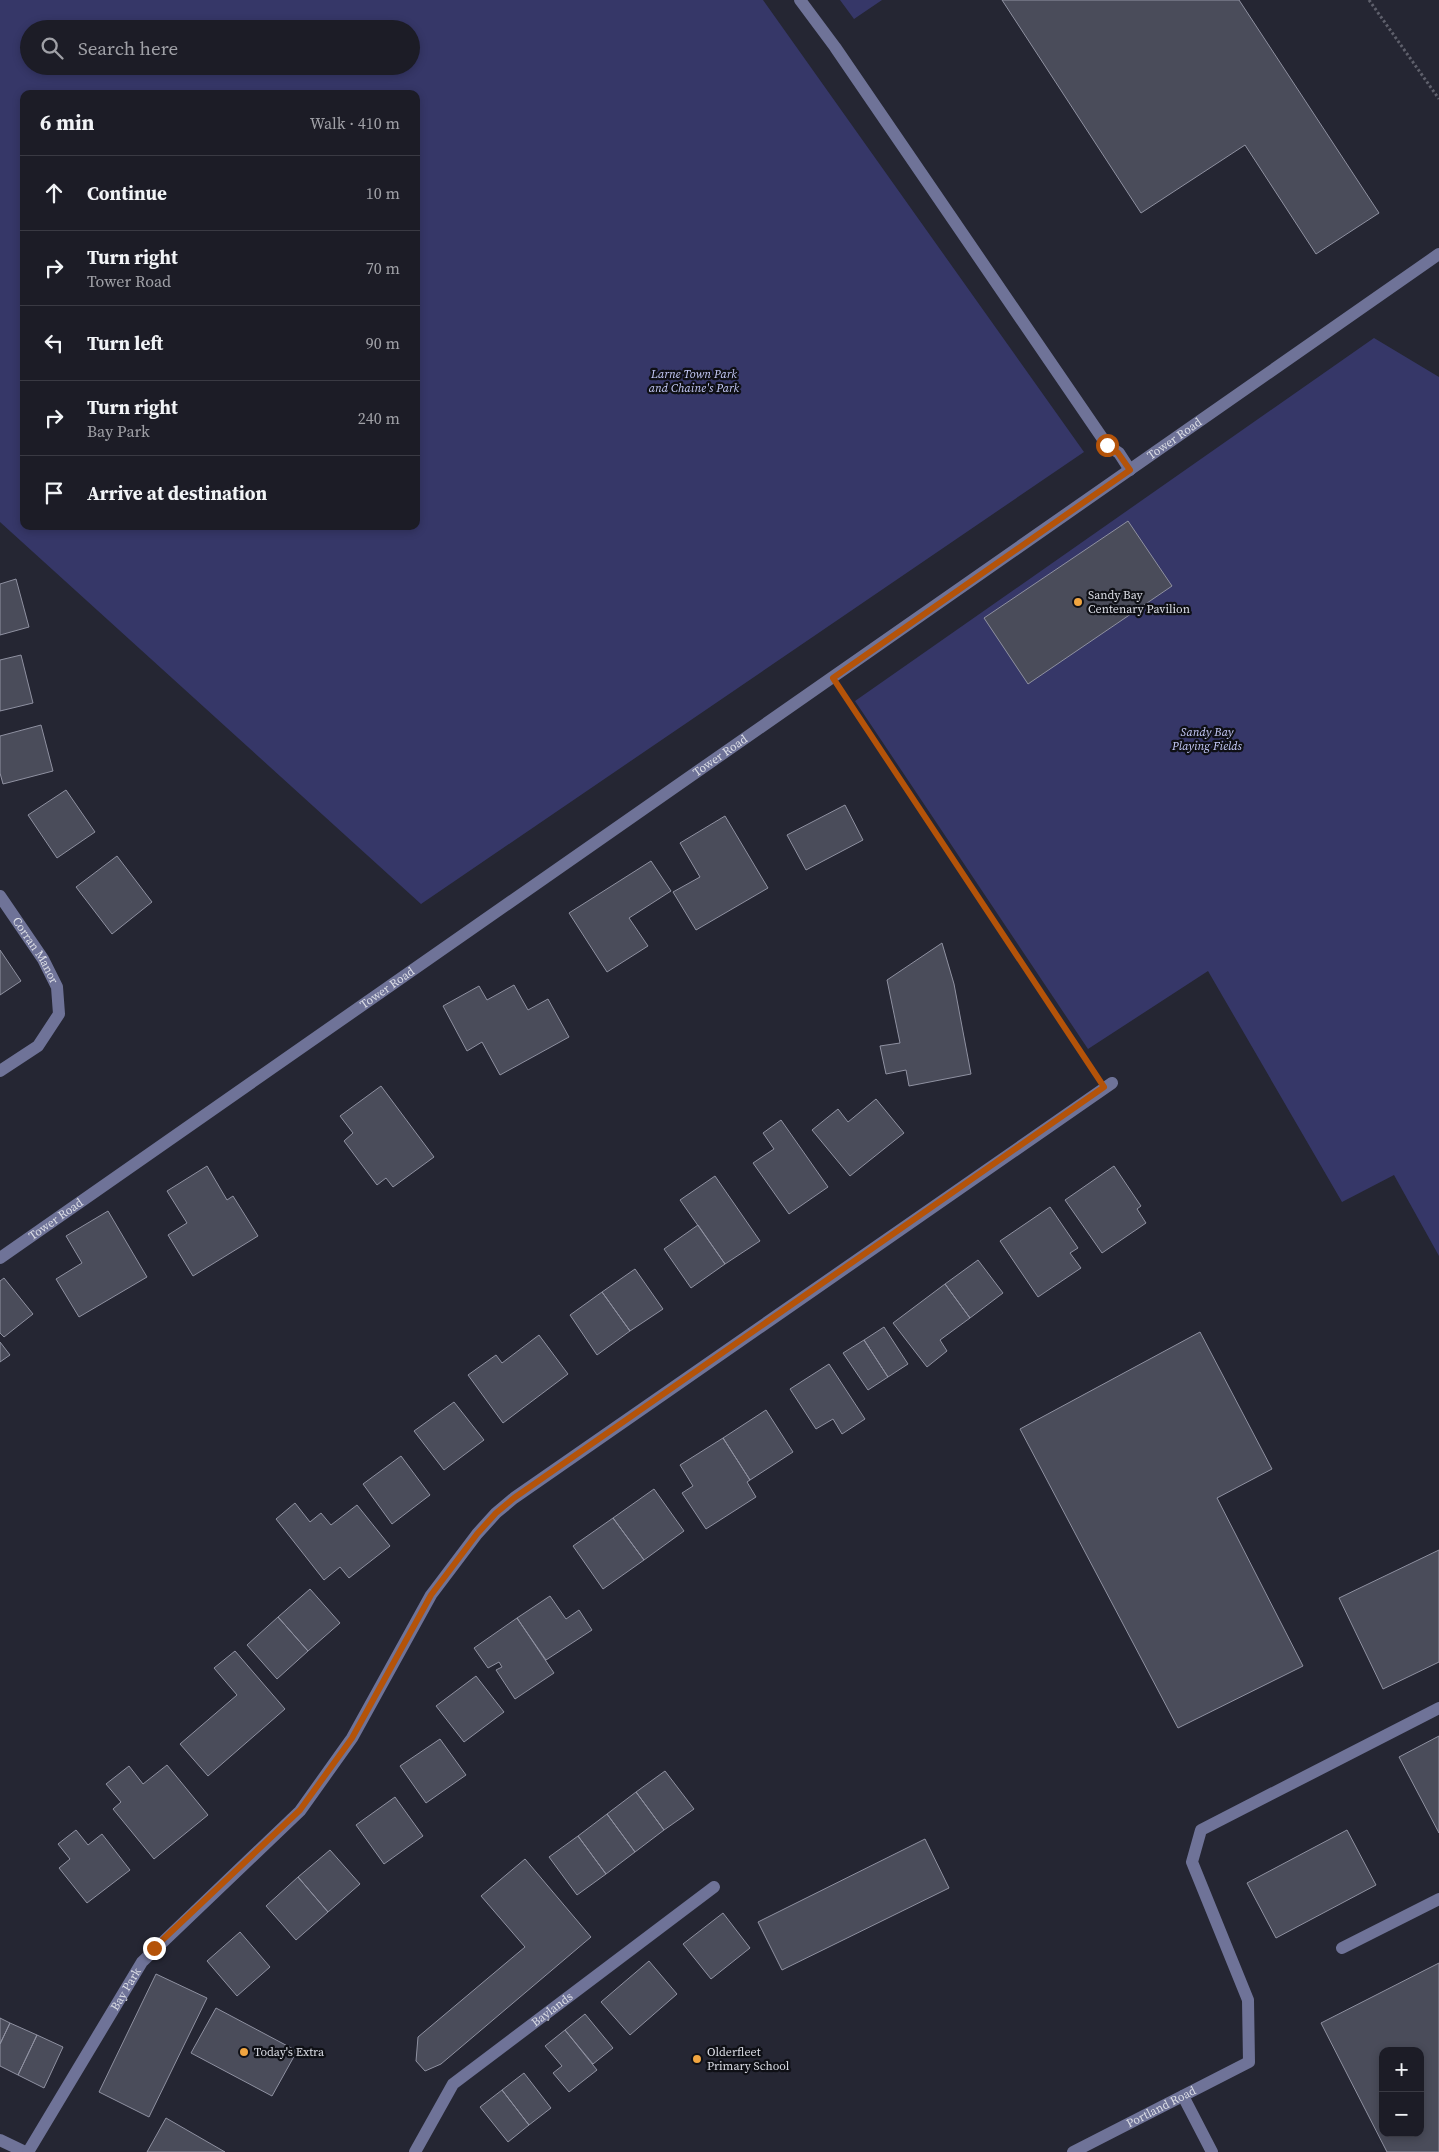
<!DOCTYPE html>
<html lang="en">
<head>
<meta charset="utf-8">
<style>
	:root { --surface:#1c1c26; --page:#25252e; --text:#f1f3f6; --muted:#a0a1a7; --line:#3a3a43 }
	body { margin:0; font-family:"Source Serif 4",serif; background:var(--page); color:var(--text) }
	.controls { position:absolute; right:15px; bottom:15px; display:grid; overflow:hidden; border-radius:10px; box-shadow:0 2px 8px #0003 }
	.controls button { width:45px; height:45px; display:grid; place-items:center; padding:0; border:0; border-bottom:1px solid var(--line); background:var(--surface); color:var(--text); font:25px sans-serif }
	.stop { position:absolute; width:15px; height:15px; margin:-11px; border:4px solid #b45309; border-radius:50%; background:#fff }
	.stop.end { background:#b45309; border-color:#fff; box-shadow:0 1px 5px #0008 }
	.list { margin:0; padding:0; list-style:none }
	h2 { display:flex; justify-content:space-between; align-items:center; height:65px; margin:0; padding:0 20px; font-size:21px }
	h2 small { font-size:16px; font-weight:400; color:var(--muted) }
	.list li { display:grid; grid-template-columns:32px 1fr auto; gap:15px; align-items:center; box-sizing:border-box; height:75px; padding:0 20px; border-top:1px solid var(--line) }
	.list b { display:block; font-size:19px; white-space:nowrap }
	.list p { margin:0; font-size:16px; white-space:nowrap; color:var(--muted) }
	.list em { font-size:16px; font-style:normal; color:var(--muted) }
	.icon { flex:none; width:28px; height:28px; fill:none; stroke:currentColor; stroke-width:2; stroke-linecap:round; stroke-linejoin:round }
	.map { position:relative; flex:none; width:1439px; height:2152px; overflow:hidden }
	.search { position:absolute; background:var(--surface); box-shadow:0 2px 8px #0003; left:20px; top:20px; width:400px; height:55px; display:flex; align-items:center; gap:12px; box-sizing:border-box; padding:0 18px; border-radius:28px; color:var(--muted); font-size:19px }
	.panel { position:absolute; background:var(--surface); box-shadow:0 2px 8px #0003; left:20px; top:90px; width:400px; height:440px; border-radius:10px }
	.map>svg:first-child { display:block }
	.green { fill:#363768; fill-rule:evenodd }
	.building { fill:#4a4c5a; stroke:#8f91a1; fill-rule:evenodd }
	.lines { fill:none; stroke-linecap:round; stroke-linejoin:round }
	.path { stroke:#5f606c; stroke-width:3; stroke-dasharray:2.5 2.5; stroke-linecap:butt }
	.minor { stroke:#6f7398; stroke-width:12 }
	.route { stroke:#b45309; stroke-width:6 }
	.poi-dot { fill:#f1a540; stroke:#0f1016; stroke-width:2 }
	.labels { text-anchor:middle; stroke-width:4.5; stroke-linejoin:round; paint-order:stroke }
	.park-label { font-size:12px; font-style:italic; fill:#c6cbf9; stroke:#0f1016 }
	.street-label { font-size:12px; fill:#dbdde5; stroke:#0f1016 }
	.poi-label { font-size:12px; fill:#dbdde5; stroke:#0f1016; text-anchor:start }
</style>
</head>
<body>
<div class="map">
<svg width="1439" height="2152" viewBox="0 0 1439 2152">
	<rect width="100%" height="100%" fill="#252633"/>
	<path class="green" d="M 0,0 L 763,0 L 1084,452 L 421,904 L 0,522 ZM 29,29 L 411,29 L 411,66 L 29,66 ZM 24,94 L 416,94 L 416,526 L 24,526 Z
		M 840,0 L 882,0 L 854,19 Z
		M 1374,338 L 1439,377 L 1439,1256 L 1394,1175 L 1342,1202 L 1208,971 L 1088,1049 L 855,701 Z"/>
	<path class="building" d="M 1002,0 L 1239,0 L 1379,213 L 1316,254 L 1245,145 L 1141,213 Z
		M 1128,521 L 1172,586 L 1028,684 L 984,618 Z
		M 16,579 L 29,627 L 0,635 L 0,584 Z
		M 21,655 L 33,703 L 0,711 L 0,660 Z
		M 41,725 L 53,771 L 3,784 L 0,773 L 0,736 Z
		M 66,790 L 95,832 L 57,858 L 28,815 Z
		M 845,805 L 863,840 L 806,870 L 787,835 Z
		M 725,816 L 768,888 L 696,930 L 673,892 L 700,877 L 680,843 Z
		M 117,856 L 152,902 L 112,934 L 76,887 Z
		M 651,861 L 671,891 L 629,918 L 648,946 L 607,972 L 569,913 Z
		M 942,943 L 954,984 L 971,1074 L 909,1086 L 906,1070 L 886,1074 L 880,1046 L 900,1043 L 887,980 Z
		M 0,950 L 21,981 L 0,995 Z
		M 514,985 L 528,1010 L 548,999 L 569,1037 L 500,1075 L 482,1042 L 467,1051 L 443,1006 L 479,986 L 487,1000 Z
		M 381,1086 L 434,1157 L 393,1187 L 386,1178 L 377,1185 L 344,1141 L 353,1133 L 340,1116 Z
		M 876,1099 L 904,1133 L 850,1176 L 812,1130 L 838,1109 L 848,1122 Z
		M 781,1120 L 828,1187 L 789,1214 L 753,1163 L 774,1149 L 763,1133 Z
		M 207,1166 L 227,1200 L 233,1196 L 258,1236 L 193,1276 L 168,1235 L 187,1223 L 167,1191 Z
		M 1114,1166 L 1141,1206 L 1137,1209 L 1146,1223 L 1102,1253 L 1065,1200 Z
		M 715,1176 L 760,1241 L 725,1264 L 680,1200 Z
		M 1050,1207 L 1078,1248 L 1070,1253 L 1081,1268 L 1038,1297 L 1000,1241 Z
		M 108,1211 L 147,1277 L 79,1317 L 56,1279 L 82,1263 L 66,1236 Z
		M 698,1225 L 725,1264 L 691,1288 L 664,1249 Z
		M 978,1260 L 1003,1293 L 970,1318 L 945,1284 Z
		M 635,1269 L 663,1309 L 630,1331 L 602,1292 Z
		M 4,1278 L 33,1314 L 4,1337 L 0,1333 L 0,1281 Z
		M 945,1284 L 970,1318 L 940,1340 L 947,1351 L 927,1367 L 893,1323 Z
		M 602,1292 L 630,1331 L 597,1355 L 570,1315 Z
		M 884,1327 L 908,1364 L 888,1377 L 864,1340 Z
		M 1200,1332 L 1272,1469 L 1217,1498 L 1303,1666 L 1178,1728 L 1020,1429 Z
		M 539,1335 L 568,1374 L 503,1423 L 468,1375 L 496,1355 L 502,1363 Z
		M 864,1340 L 888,1377 L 868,1390 L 843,1353 Z
		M 0,1342 L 10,1355 L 0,1362 Z
		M 829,1364 L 865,1419 L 842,1434 L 833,1419 L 816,1429 L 790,1389 Z
		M 454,1402 L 484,1440 L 444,1470 L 414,1431 Z
		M 766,1410 L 793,1452 L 750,1480 L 723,1438 Z
		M 723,1438 L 750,1480 L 747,1482 L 756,1497 L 706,1529 L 682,1493 L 693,1486 L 680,1465 Z
		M 401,1456 L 430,1495 L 392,1524 L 363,1484 Z
		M 654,1489 L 684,1531 L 644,1560 L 613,1518 Z
		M 295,1503 L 310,1522 L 321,1513 L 331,1525 L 357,1505 L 390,1546 L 349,1578 L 340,1567 L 324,1580 L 276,1519 Z
		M 613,1518 L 644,1560 L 603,1589 L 573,1546 Z
		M 1439,1550 L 1439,1662 L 1383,1689 L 1339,1598 Z
		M 310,1589 L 340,1623 L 308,1651 L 278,1617 Z
		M 550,1596 L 566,1619 L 579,1610 L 592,1630 L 546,1660 L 517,1618 Z
		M 278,1617 L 308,1651 L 277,1679 L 247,1645 Z
		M 517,1618 L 554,1673 L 515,1699 L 496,1670 L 502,1667 L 499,1662 L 488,1668 L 474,1648 Z
		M 235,1651 L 285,1709 L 208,1776 L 180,1744 L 237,1695 L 214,1668 Z
		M 476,1676 L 504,1712 L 464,1742 L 436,1706 Z
		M 1439,1736 L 1439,1833 L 1399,1757 Z
		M 440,1739 L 466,1775 L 426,1803 L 400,1766 Z
		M 167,1765 L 208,1815 L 154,1859 L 113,1809 L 121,1802 L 106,1784 L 129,1766 L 143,1784 Z
		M 665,1771 L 694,1809 L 664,1830 L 636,1792 Z
		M 636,1792 L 664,1830 L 635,1852 L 607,1814 Z
		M 395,1797 L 423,1836 L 384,1864 L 356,1825 Z
		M 607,1814 L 635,1852 L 606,1874 L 578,1836 Z
		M 76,1830 L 88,1845 L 102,1834 L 130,1870 L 87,1903 L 59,1868 L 70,1859 L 58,1844 Z
		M 1347,1830 L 1376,1885 L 1276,1938 L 1247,1883 Z
		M 578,1836 L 606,1874 L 577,1895 L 549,1857 Z
		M 925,1839 L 949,1888 L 782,1970 L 758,1922 Z
		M 330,1850 L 360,1884 L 328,1912 L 298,1877 Z
		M 525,1859 L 591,1937 L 441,2064 L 425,2071 L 416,2061 L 418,2037 L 525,1947 L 481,1896 Z
		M 298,1877 L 328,1912 L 296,1940 L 266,1906 Z
		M 723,1913 L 750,1948 L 711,1979 L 683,1944 Z
		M 240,1932 L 270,1967 L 237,1996 L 207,1961 Z
		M 649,1961 L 677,1994 L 630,2035 L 601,2002 Z
		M 1439,1963 L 1439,2152 L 1387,2152 L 1321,2023 ZM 1383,2051 L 1420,2051 L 1420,2133 L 1383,2133 Z
		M 156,1974 L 207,1998 L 149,2117 L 99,2092 Z
		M 216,2008 L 297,2051 L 272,2096 L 191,2053 Z
		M 585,2014 L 613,2048 L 593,2064 L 565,2030 Z
		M 0,2018 L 10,2023 L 0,2044 Z
		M 10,2023 L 37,2035 L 18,2075 L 0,2066 L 0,2044 Z
		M 565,2030 L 597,2070 L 569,2092 L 553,2073 L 562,2066 L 545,2046 Z
		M 37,2035 L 63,2047 L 44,2088 L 18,2075 Z
		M 524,2073 L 551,2108 L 529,2125 L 502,2090 Z
		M 502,2090 L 529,2125 L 508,2142 L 480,2107 Z
		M 166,2118 L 225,2152 L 147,2152 Z"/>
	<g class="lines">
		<path class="path" d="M 1369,0 L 1439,99
			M 847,698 L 1090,1066"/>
		<g class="minor">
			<path d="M 800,0 L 835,47 L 1107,445 L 1119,453 L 1130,470"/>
			<path id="s1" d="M 0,896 L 43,959 L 57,987 L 59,1014 L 38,1046 L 0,1071"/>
			<path id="s2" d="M 0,1258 L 1439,254"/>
			<path d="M 1342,1948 L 1439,1899"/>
			<path d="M 1183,2096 L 1212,2152"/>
			<path d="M 0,2140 L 25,2152"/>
			<path id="s3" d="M 28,2152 L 142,1962 L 300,1811 L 352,1738 L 431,1595 L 477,1534 L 496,1513 L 514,1498 L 1112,1083"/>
			<path id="s4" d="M 415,2152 L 453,2084 L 714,1887"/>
			<path id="s5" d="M 1073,2152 L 1249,2062 L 1248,2000 L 1192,1862 L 1201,1830 L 1439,1708"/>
		</g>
	</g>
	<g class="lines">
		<path class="route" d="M 154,1948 L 300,1810 L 352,1738 L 431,1595 L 477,1534 L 496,1513 L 514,1498 L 1104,1087 L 833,678 L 1130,470 L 1118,453 L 1107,445"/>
	</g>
	<g class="poi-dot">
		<circle cx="1078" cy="602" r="5"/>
		<circle cx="244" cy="2052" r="5"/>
		<circle cx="697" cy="2059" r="5"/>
	</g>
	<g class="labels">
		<g class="park-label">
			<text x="694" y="378">Larne Town Park<tspan x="694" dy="14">and Chaine's Park</tspan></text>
			<text x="1207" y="736">Sandy Bay<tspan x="1207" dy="14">Playing Fields</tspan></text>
		</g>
		<g class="street-label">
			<text dy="4" stroke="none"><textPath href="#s2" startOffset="1432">Tower Road</textPath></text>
			<text dy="4" stroke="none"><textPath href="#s2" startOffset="878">Tower Road</textPath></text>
			<text dy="4" stroke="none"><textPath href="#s1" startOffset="65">Corran Manor</textPath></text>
			<text dy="4" stroke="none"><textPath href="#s2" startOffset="472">Tower Road</textPath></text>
			<text dy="4" stroke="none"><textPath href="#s2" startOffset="68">Tower Road</textPath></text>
			<text dy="4" stroke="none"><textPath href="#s3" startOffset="190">Bay Park</textPath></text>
			<text dy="4" stroke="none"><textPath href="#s4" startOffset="202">Baylands</textPath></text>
			<text dy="4" stroke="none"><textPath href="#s5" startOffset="99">Portland Road</textPath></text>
		</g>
		<g class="poi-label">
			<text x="1088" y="599">Sandy Bay<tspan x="1088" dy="14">Centenary Pavilion</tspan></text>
			<text x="254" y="2056">Today's Extra</text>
			<text x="707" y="2056">Olderfleet<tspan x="707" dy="14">Primary School</tspan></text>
		</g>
	</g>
</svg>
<div class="controls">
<button>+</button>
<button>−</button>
</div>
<div class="stop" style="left:1107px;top:445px"></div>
<div class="stop end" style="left:154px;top:1948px"></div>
<div class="search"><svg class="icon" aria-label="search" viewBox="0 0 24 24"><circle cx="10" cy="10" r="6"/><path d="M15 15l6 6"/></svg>Search here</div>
<section class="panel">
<h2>6 min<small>Walk · 410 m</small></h2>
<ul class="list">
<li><svg class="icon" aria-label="ahead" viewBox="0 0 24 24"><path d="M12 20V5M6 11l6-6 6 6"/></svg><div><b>Continue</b></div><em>10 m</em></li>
<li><svg class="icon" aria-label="right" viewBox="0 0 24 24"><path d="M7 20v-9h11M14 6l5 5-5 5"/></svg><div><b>Turn right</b><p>Tower Road</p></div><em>70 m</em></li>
<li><svg class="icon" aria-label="left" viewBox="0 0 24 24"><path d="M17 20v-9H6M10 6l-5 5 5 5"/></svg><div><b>Turn left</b></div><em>90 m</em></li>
<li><svg class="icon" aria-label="right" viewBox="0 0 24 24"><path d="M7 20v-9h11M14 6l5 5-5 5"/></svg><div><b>Turn right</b><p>Bay Park</p></div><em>240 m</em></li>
<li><svg class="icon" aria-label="arrive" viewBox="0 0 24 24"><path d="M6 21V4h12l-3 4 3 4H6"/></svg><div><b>Arrive at destination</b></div></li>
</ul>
</section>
</div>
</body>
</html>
